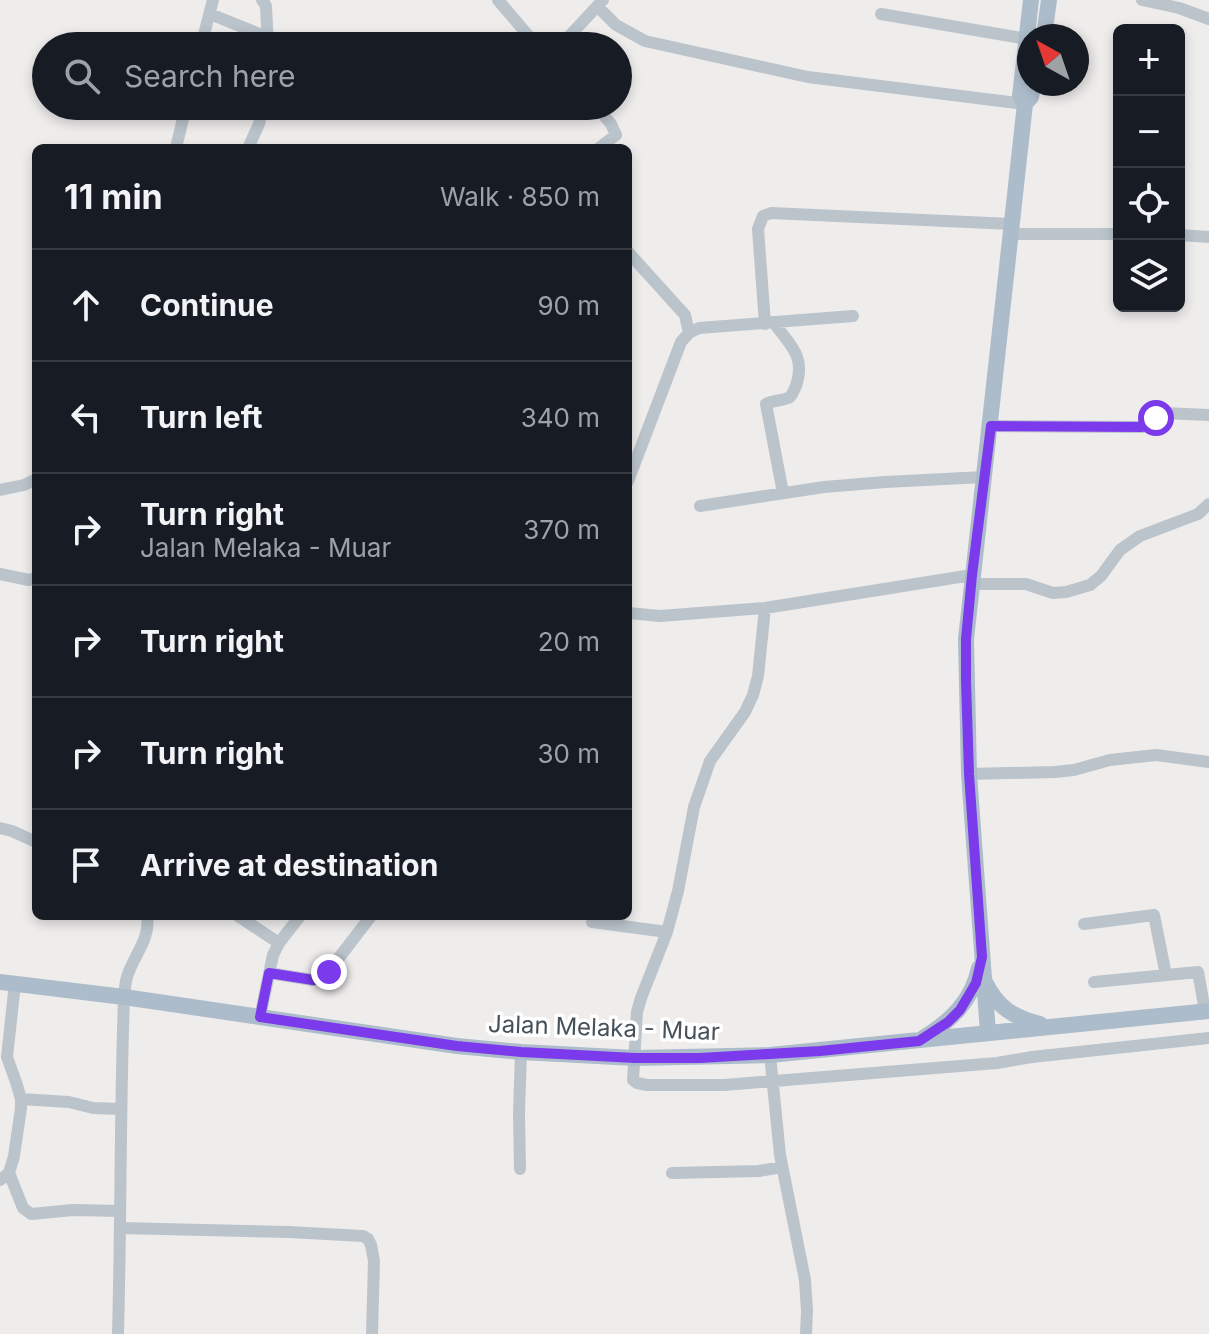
<!DOCTYPE html>
<html lang="en">
<head>
<meta charset="utf-8">
<style>
	:root { --surface:#171b24; --page:#242831; --text:#f1f3f6; --muted:#9ea1a6; --line:#363941 }
	body { margin:0; font-family:Inter,sans-serif; background:var(--page); color:var(--text) }
	.controls { position:absolute; right:24px; top:24px; display:grid; overflow:hidden; border-radius:12px; box-shadow:0 4px 12px #0003 }
	.controls button { width:72px; height:72px; display:grid; place-items:center; padding:0; border:0; border-bottom:2px solid var(--line); background:var(--surface); color:var(--text); font:40px sans-serif }
	.compass { position:absolute; left:1017px; top:24px; width:72px; height:72px; border-radius:50%; background:var(--surface); box-shadow:0 4px 12px #0003; rotate:320deg }
	.stop { position:absolute; width:24px; height:24px; margin:-18px; border:6px solid #7c3aed; border-radius:50%; background:#fff }
	.stop.end { background:#7c3aed; border-color:#fff; box-shadow:0 2px 8px #0008 }
	.list { margin:0; padding:0; list-style:none }
	h2 { display:flex; justify-content:space-between; align-items:center; height:104px; margin:0; padding:0 32px; font-size:34px }
	h2 small { font-size:26px; font-weight:400; color:var(--muted) }
	.list li { display:grid; grid-template-columns:52px 1fr auto; gap:24px; align-items:center; box-sizing:border-box; height:112px; padding:0 32px; border-top:2px solid var(--line) }
	.list b { display:block; font-size:30px; white-space:nowrap }
	.list p { margin:0; font-size:26px; white-space:nowrap; color:var(--muted) }
	.list em { font-size:26px; font-style:normal; color:var(--muted) }
	.icon { flex:none; width:44px; height:44px; fill:none; stroke:currentColor; stroke-width:2; stroke-linecap:round; stroke-linejoin:round }
	.map { position:relative; flex:none; width:1209px; height:1334px; overflow:hidden }
	.search { position:absolute; background:var(--surface); box-shadow:0 4px 12px #0003; left:32px; top:32px; width:600px; height:88px; display:flex; align-items:center; gap:20px; box-sizing:border-box; padding:0 28px; border-radius:44px; color:var(--muted); font-size:30px }
	.panel { position:absolute; background:var(--surface); box-shadow:0 4px 12px #0003; left:32px; top:144px; width:600px; height:776px; border-radius:12px }
	.map>svg:first-child { display:block }
	.lines { fill:none; stroke-linecap:round; stroke-linejoin:round }
	.minor { stroke:#bbc4cb; stroke-width:12 }
	.major { stroke:#adbcca; stroke-width:16 }
	.route { stroke:#7c3aed; stroke-width:10 }
	.labels { text-anchor:middle; stroke-width:7; stroke-linejoin:round; paint-order:stroke }
	.street-label { font-size:24px; fill:#465058; stroke:#fff }
</style>
</head>
<body>
<div class="map">
<svg width="1209" height="1334" viewBox="0 0 1209 1334">
	<rect width="100%" height="100%" fill="#efecec"/>
	<g class="lines">
		<path class="minor" d="M 262,0 L 266,6 L 268,46
			M 498,0 L 537,46
			M 1142,0 L 1179,8 L 1209,19
			M 598,7 L 616,25 L 645,41 L 808,77 L 1025,104
			M 210,14 L 267,37
			M 881,14 L 1027,39
			M 201,46 L 213,0
			M 560,46 L 603,0
			M 596,106 L 611,124 L 616,135 L 599,148
			M 176,148 L 186,106
			M 248,148 L 259,124 L 263,106
			M 1010,234 L 1119,234
			M 1179,235 L 1209,237
			M 628,252 L 685,315 L 689,333 L 681,342 L 628,481
			M 774,323 C 790,345 806,356 796,386 C 794,390 793,394 790,397 C 783,401 773,400 766,404 L 783,493
			M 765,324 L 758,229 L 763,216 L 771,213 L 1011,224
			M 689,333 L 699,328 L 853,316
			M 991,426 L 1142,427 L 1163,413 L 1209,415
			M 0,490 L 24,485 L 36,479
			M 700,506 L 824,487 L 885,482 L 984,477
			M 0,574 L 29,580 L 36,578
			M 971,584 L 1026,584 L 1053,593 L 1066,592 L 1090,585 L 1101,576 L 1120,550 L 1140,536 L 1198,514 L 1209,504
			M 765,608 L 758,676 L 753,695 L 745,712 L 710,761 L 694,807 L 678,891 L 667,932 L 641,998 L 637,1012 L 633,1080 L 637,1083 L 647,1085 L 724,1085 L 997,1063 L 1032,1057 L 1209,1038
			M 628,613 L 660,616 L 765,608 L 972,575
			M 969,774 L 1055,772 L 1074,770 L 1110,760 L 1156,755 L 1209,762
			M 0,828 L 12,831 L 36,842
			M 238,916 L 279,943
			M 592,922 L 667,932
			M 1084,924 L 1154,915 L 1166,975
			M 269,973 L 313,980 L 325,976 L 371,916
			M 1094,982 L 1198,972 L 1205,1011
			M 260,1017 L 273,955 L 279,943 L 300,916
			M 770,1055 L 780,1155 L 805,1280 L 807,1311 L 806,1334
			M 21,1099 L 69,1102 L 93,1108 L 120,1109
			M 520,1169 L 519,1113 L 521,1052
			M 9,1173 L 23,1208 L 31,1214 L 73,1210 L 120,1211
			M 672,1173 L 759,1171 L 782,1167
			M 0,1180 L 9,1173 L 14,1156 L 21,1108 L 21,1099 L 16,1082 L 7,1057 L 15,983
			M 120,1228 L 289,1232 L 363,1236 L 368,1239 L 371,1245 L 374,1261 L 372,1334
			M 118,1334 C 121,1222 120,1109 124,997 C 125,990 125,983 127,977 C 133,956 151,939 147,916"/>
		<path class="major" d="M 1044,36 L 1049,0
			M 1025,104 L 1031,97 L 1034,84
			M 0,982 L 124,997 L 457,1046 L 521,1052 L 635,1058 L 770,1055 L 1209,1011
			M 985,982 C 997,1007 1014,1018 1040,1024
			M 988,1033 L 969,774 L 966,639 L 1025,104 L 1020,96 L 1031,0
			M 923,1038 C 951,1021 972,1001 979,968"/>
	</g>
	<g class="lines">
		<path class="route" d="M 329,972 L 319,979 L 313,980 L 269,973 L 260,1017 L 457,1046 L 521,1052 L 635,1058 L 700,1058 L 820,1051 L 919,1041 L 948,1022 L 960,1010 L 976,983 L 982,957 L 969,774 L 966,681 L 966,639 L 972,575 L 991,426 L 1142,427 L 1156,418"/>
	</g>
	<g class="labels">
		<g class="street-label">
			<text transform="translate(604 1028) rotate(2)" y="8">Jalan Melaka - Muar</text>
		</g>
	</g>
</svg>
<div class="controls">
<button>+</button>
<button>−</button>
<button><svg class="icon" aria-label="locate" viewBox="0 0 24 24"><circle cx="12" cy="12" r="6"/><path d="M12 2v4M12 18v4M2 12h4M18 12h4"/></svg></button>
<button><svg class="icon" aria-label="layers" viewBox="0 0 24 24"><path d="M12 4l9 5-9 5-9-5zM3 14l9 5 9-5"/></svg></button>
</div>
<svg class="compass" viewBox="-18 -18 36 36"><path d="M0-13l5 13h-10z" fill="#e53935"/><path d="M0 13l5-13h-10z" fill="#9ea1a6"/></svg>
<div class="stop" style="left:1156px;top:418px"></div>
<div class="stop end" style="left:329px;top:972px"></div>
<div class="search"><svg class="icon" aria-label="search" viewBox="0 0 24 24"><circle cx="10" cy="10" r="6"/><path d="M15 15l6 6"/></svg>Search here</div>
<section class="panel">
<h2>11 min<small>Walk · 850 m</small></h2>
<ul class="list">
<li><svg class="icon" aria-label="ahead" viewBox="0 0 24 24"><path d="M12 20V5M6 11l6-6 6 6"/></svg><div><b>Continue</b></div><em>90 m</em></li>
<li><svg class="icon" aria-label="left" viewBox="0 0 24 24"><path d="M17 20v-9H6M10 6l-5 5 5 5"/></svg><div><b>Turn left</b></div><em>340 m</em></li>
<li><svg class="icon" aria-label="right" viewBox="0 0 24 24"><path d="M7 20v-9h11M14 6l5 5-5 5"/></svg><div><b>Turn right</b><p>Jalan Melaka - Muar</p></div><em>370 m</em></li>
<li><svg class="icon" aria-label="right" viewBox="0 0 24 24"><path d="M7 20v-9h11M14 6l5 5-5 5"/></svg><div><b>Turn right</b></div><em>20 m</em></li>
<li><svg class="icon" aria-label="right" viewBox="0 0 24 24"><path d="M7 20v-9h11M14 6l5 5-5 5"/></svg><div><b>Turn right</b></div><em>30 m</em></li>
<li><svg class="icon" aria-label="arrive" viewBox="0 0 24 24"><path d="M6 21V4h12l-3 4 3 4H6"/></svg><div><b>Arrive at destination</b></div></li>
</ul>
</section>
</div>
</body>
</html>
